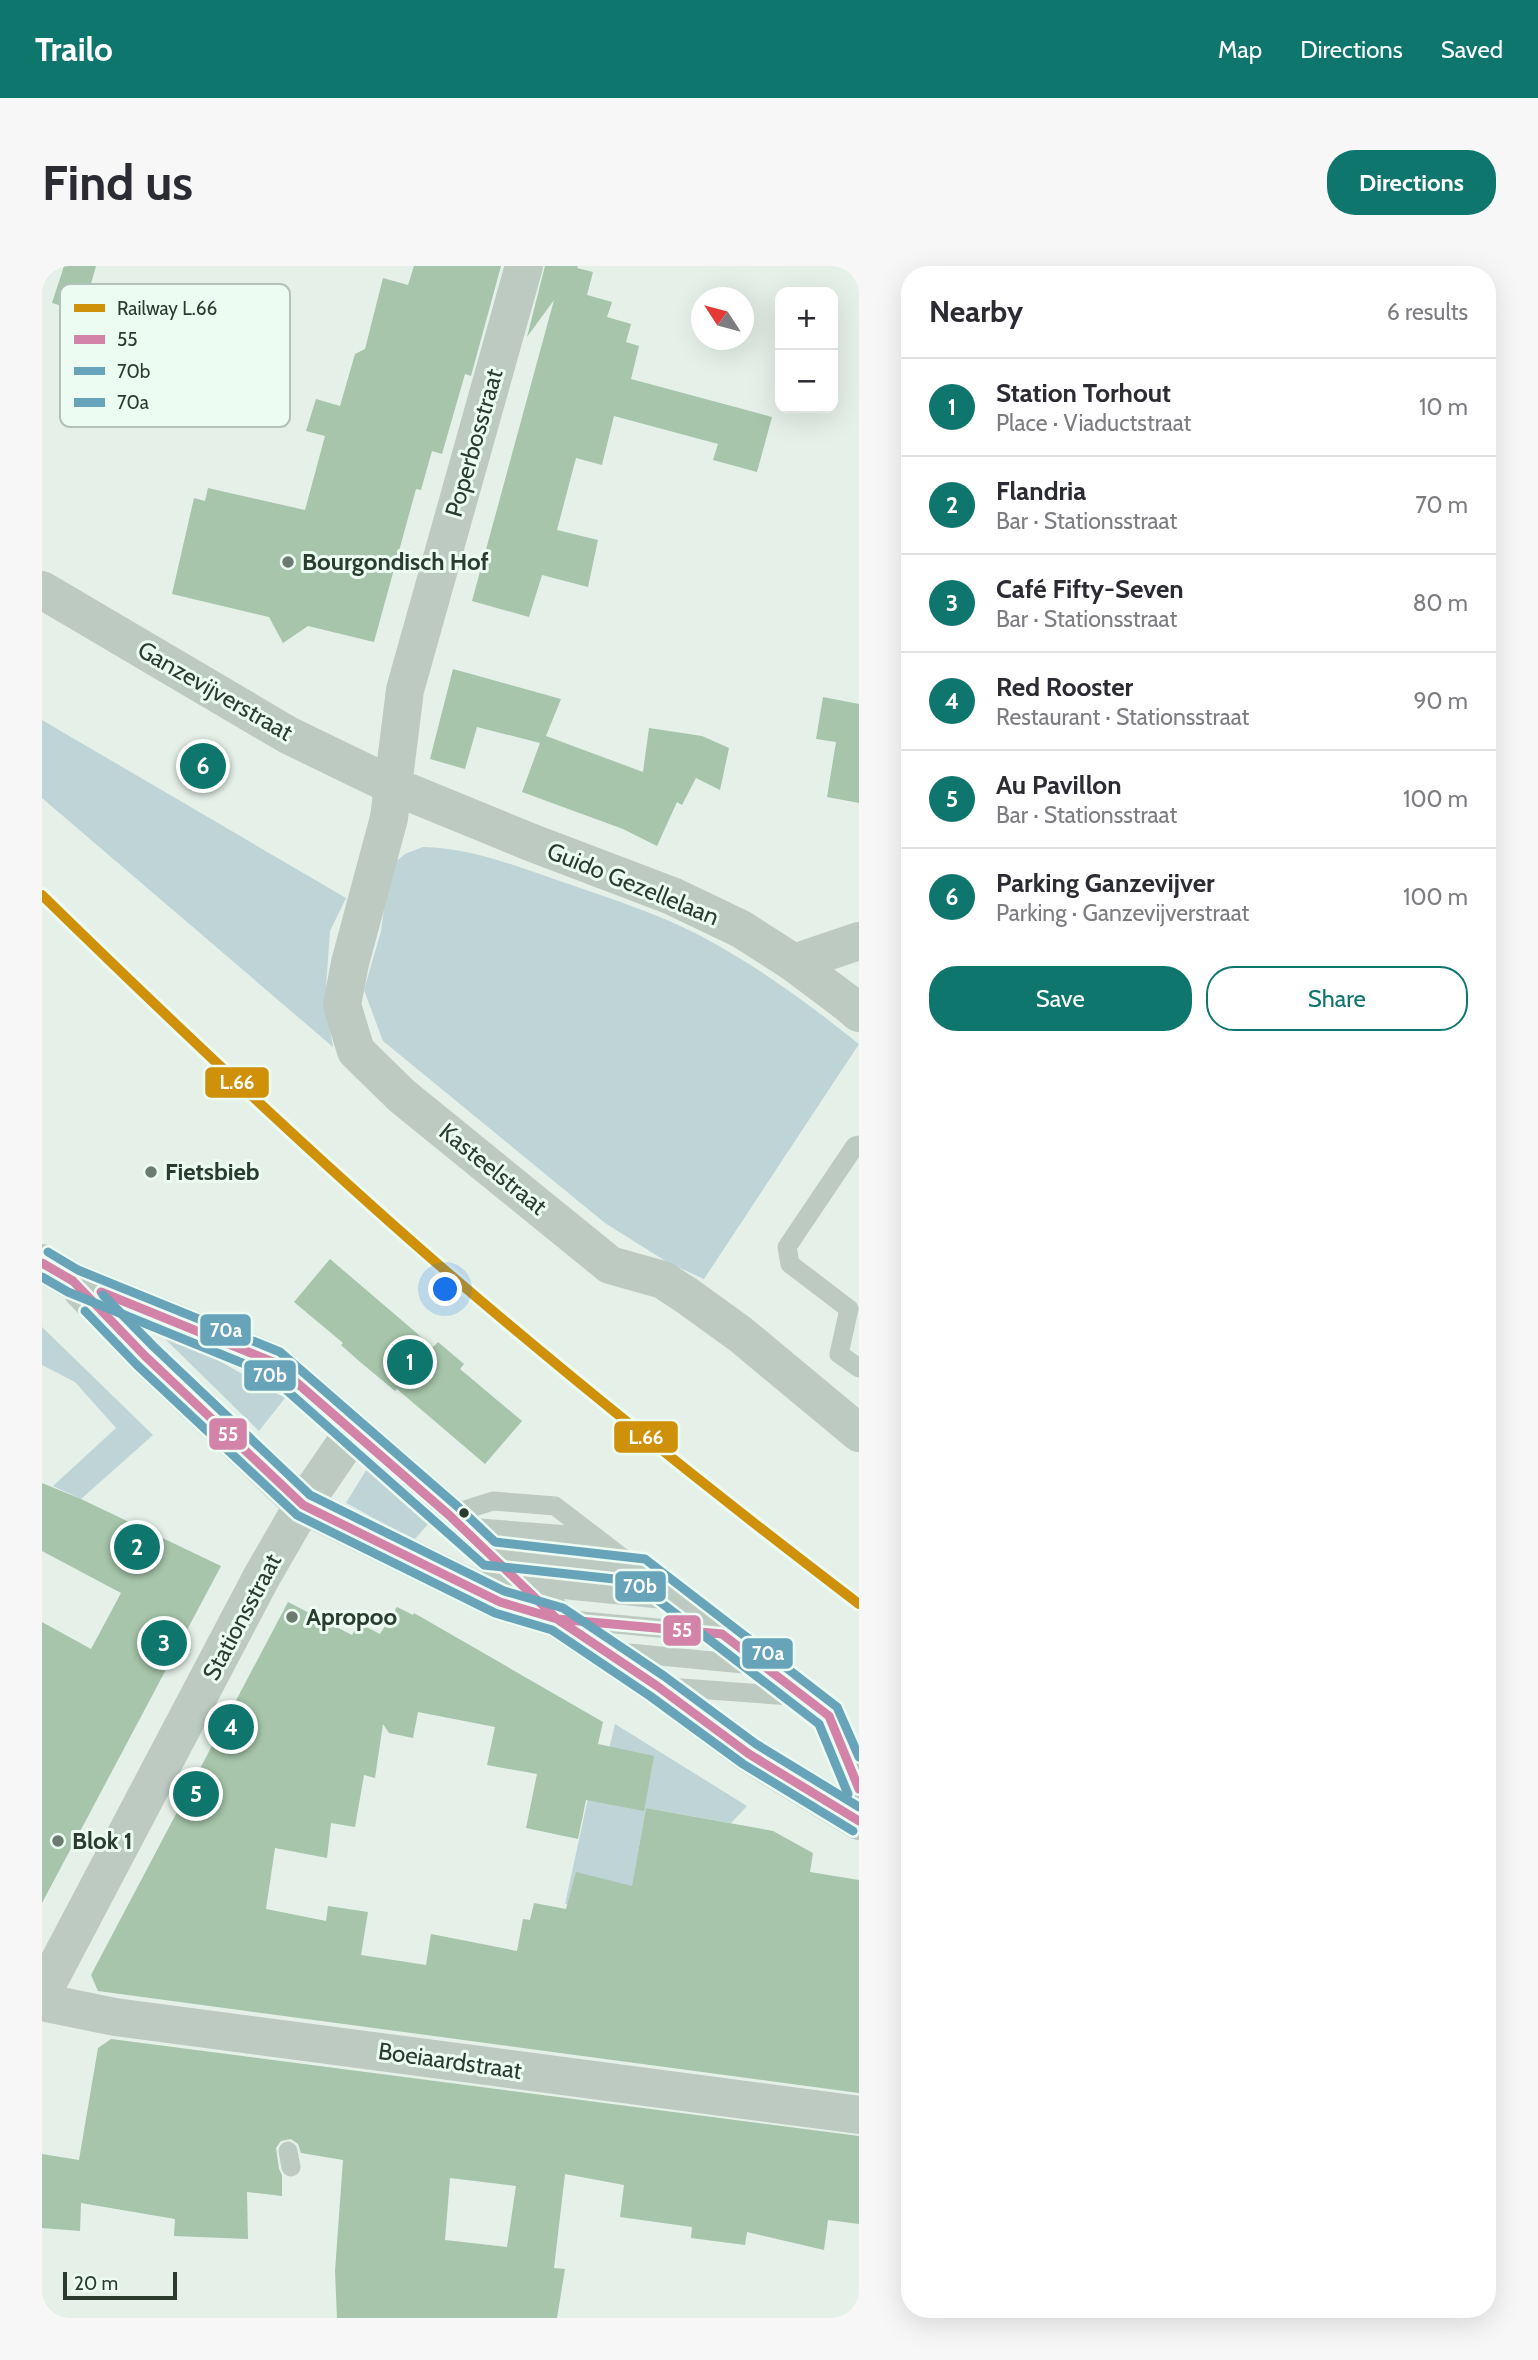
<!DOCTYPE html>
<html lang="en">
<head>
<meta charset="utf-8">
<style>
	:root { --surface:#fff; --page:#f7f7f7; --text:#2b2b33; --muted:#7c7c81; --line:#e1e1e2; --accent:#0f766e }
	body { margin:0; font-family:Cabin,sans-serif; background:var(--page); color:var(--text) }
	.controls { position:absolute; right:21px; top:21px; display:grid; overflow:hidden; border-radius:14px; box-shadow:0 7px 28px #0002 }
	.controls button { width:63px; height:63px; display:grid; place-items:center; padding:0; border:0; border-bottom:2px solid var(--line); background:var(--surface); color:var(--text); font:35px sans-serif }
	.compass { position:absolute; left:649px; top:21px; width:63px; height:63px; border-radius:50%; background:var(--surface); box-shadow:0 7px 28px #0002; rotate:306deg }
	.scale { position:absolute; left:21px; bottom:18px; width:114px; box-sizing:border-box; padding-left:7px; border:4px solid #2a3c2e; border-top:0; font-size:19px; line-height:24px; white-space:nowrap; color:#2a3c2e; -webkit-text-stroke:5px #edfcf3; paint-order:stroke }
	.you { position:absolute; left:404px; top:1024px; width:24px; height:24px; margin:-18px; border:5px solid #fff; border-radius:50%; background:#1a73e8; box-shadow:0 0 0 10px #1a73e833 }
	.badge { display:grid; place-items:center; width:46px; height:46px; border-radius:50%; background:var(--accent); color:#fff; font-size:23px; font-weight:700 }
	.pin { position:absolute; translate:-50% -50%; border:4px solid #fff; box-shadow:0 2px 7px #0006 }
	.list { margin:0; padding:0; list-style:none }
	h2 { display:flex; justify-content:space-between; align-items:center; height:91px; margin:0; padding:0 28px; font-size:30px }
	h2 small { font-size:23px; font-weight:400; color:var(--muted) }
	.list li { display:grid; grid-template-columns:46px 1fr auto; gap:21px; align-items:center; box-sizing:border-box; height:98px; padding:0 28px; border-top:2px solid var(--line) }
	.list b { display:block; font-size:26px; white-space:nowrap }
	.list p { margin:0; font-size:23px; white-space:nowrap; color:var(--muted) }
	.list em { font-size:23px; font-style:normal; color:var(--muted) }
	.actions { display:flex; gap:14px; padding:21px 28px }
	.actions a { flex:1; padding:16px 0; border:2px solid var(--accent); border-radius:28px; text-align:center; font-size:24px; color:var(--accent) }
	.actions .main { background:var(--accent); color:#fff }
	.map { position:relative; flex:none; width:817px; height:2052px; overflow:hidden; border-radius:28px }
	header { display:flex; align-items:center; gap:42px; box-sizing:border-box; height:98px; padding:0 35px; background:var(--accent); color:#fff }
	header strong { font-size:33px }
	nav { display:flex; gap:38px; margin-inline-start:auto; font-size:24px }
	.intro { display:flex; align-items:center; justify-content:space-between; box-sizing:border-box; height:168px; padding:0 42px }
	h1 { margin:0; font-size:49px }
	.button { padding:18px 32px; border-radius:28px; background:var(--accent); color:#fff; font-size:24px; font-weight:700 }
	main { display:flex; gap:42px; padding:0 42px }
	aside { flex:1; background:var(--surface); border-radius:28px; box-shadow:0 7px 28px #0002 }
	.map>svg:first-child { display:block }
	.green { fill:#bed4d6 }
	.building { fill:#a6c5aa; fill-rule:evenodd }
	.lines { fill:none; stroke-linecap:round; stroke-linejoin:round }
	.service { stroke:#bdcac1; stroke-width:19 }
	.minor { stroke:#bdcac1; stroke-width:38 }
	.tertiary { stroke:#bdcac1; stroke-width:38 }
	.bus-1-casing { stroke:#edfcf3; stroke-width:14 }
	.bus-2-casing { stroke:#edfcf3; stroke-width:14 }
	.bus-3-casing { stroke:#edfcf3; stroke-width:14 }
	.bus-1 { stroke:#d283a7; stroke-width:9 }
	.bus-2 { stroke:#68a4b9; stroke-width:9 }
	.bus-3 { stroke:#68a4b9; stroke-width:9 }
	.rail-1-casing { stroke:#edfcf3; stroke-width:16 }
	.rail-1 { stroke:#ce9109; stroke-width:10 }
	.poi-dot { fill:#6b7b6f; stroke:#edfcf3; stroke-width:2.5 }
	.bus-dot { fill:#2a3c2e; stroke:#edfcf3; stroke-width:2.5 }
	.labels { text-anchor:middle; stroke-width:6; stroke-linejoin:round; paint-order:stroke }
	.street-label { font-size:24px; fill:#2a3c2e; stroke:#edfcf3 }
	.poi-label { font-size:24px; font-weight:bold; fill:#2a3c2e; stroke:#edfcf3; text-anchor:start }
	.key { fill:#edfcf3; stroke:#b2c2b8; stroke-width:2 }
	.key-label { font-size:19px; fill:#2a3c2e }
	.line-badge { stroke:#edfcf3; stroke-width:2.5 }
	.badge-label { font-size:19px; text-anchor:middle; font-weight:bold; fill:#fff }
</style>
</head>
<body>
<header>
<strong>Trailo</strong>
<nav><a>Map</a><a>Directions</a><a>Saved</a></nav>
</header>
<div class="intro"><h1>Find us</h1><a class="button">Directions</a></div>
<main>
<div class="map">
<svg width="817" height="2052" viewBox="0 0 817 2052">
	<rect width="100%" height="100%" fill="#e5f0e9"/>
	<path class="green" d="M 0,454 L 304,632 L 288,665 L 283,735 L 291,781 L 0,532 Z
		M 381,581 C 428,582 471,599 515,614 C 563,631 613,646 659,670 C 715,700 767,738 817,778 L 662,1013 L 625,996 L 563,957 L 341,775 L 322,724 L 339,665 L 345,621 L 351,598 L 363,588 Z
		M 0,1061 L 111,1169 L 39,1233 L 11,1220 L 74,1162 L 33,1116 L 0,1099 Z
		M 126,1066 L 243,1132 L 217,1165 L 122,1072 Z
		M 326,1201 L 387,1257 L 372,1274 L 304,1237 Z
		M 573,1458 L 705,1540 L 689,1557 L 604,1542 L 584,1655 L 555,1643 L 523,1638 L 547,1528 L 556,1529 Z"/>
	<path class="building" d="M 22,0 L 54,0 L 41,46 L 10,37 Z
		M 372,0 L 459,0 L 429,110 L 423,108 L 400,188 L 390,185 L 379,224 L 374,223 L 332,376 L 266,360 L 241,377 L 227,351 L 130,328 L 152,232 L 163,235 L 166,222 L 263,244 L 283,170 L 264,165 L 274,133 L 298,140 L 313,88 L 323,83 L 341,12 L 366,19 Z
		M 503,0 L 536,0 L 535,2 L 551,6 L 545,29 L 570,36 L 565,51 L 589,58 L 584,76 L 597,80 L 589,113 L 730,151 L 715,206 L 671,194 L 676,178 L 572,150 L 560,199 L 534,192 L 515,264 L 556,274 L 546,321 L 500,309 L 487,351 L 430,335 L 512,34 L 485,71 Z
		M 411,403 L 519,433 L 504,470 L 601,506 L 607,462 L 660,470 L 687,482 L 678,524 L 654,512 L 640,539 L 635,536 L 615,580 L 581,563 L 480,526 L 498,477 L 435,461 L 423,503 L 388,493 Z
		M 781,431 L 817,438 L 817,537 L 785,531 L 794,476 L 774,473 Z
		M 288,993 L 391,1081 L 396,1076 L 422,1098 L 418,1103 L 480,1155 L 443,1198 L 355,1123 L 353,1125 L 317,1095 L 299,1079 L 301,1077 L 252,1036 Z
		M 0,1217 L 39,1233 L 179,1300 L 0,1637 L 0,1356 L 49,1383 L 79,1327 L 0,1285 Z
		M 246,1336 L 310,1369 L 317,1357 L 338,1368 L 355,1341 L 371,1349 L 372,1347 L 561,1456 L 556,1478 L 612,1490 L 602,1545 L 544,1534 L 536,1573 L 484,1562 L 495,1508 L 445,1499 L 453,1461 L 376,1446 L 371,1472 L 347,1467 L 341,1458 L 333,1512 L 322,1509 L 313,1561 L 289,1557 L 285,1592 L 233,1582 L 224,1643 L 284,1655 L 286,1640 L 326,1646 L 319,1689 L 384,1699 L 389,1668 L 475,1685 L 481,1653 L 488,1654 L 492,1637 L 524,1643 L 534,1606 L 590,1620 L 604,1542 L 731,1565 L 771,1587 L 768,1606 L 817,1614 L 817,1827 L 56,1725 L 49,1709 Z
		M 69,1773 L 817,1870 L 817,1958 L 786,1954 L 782,1984 L 705,1966 L 703,1979 L 649,1972 L 650,1961 L 578,1951 L 582,1919 L 523,1908 L 512,2002 L 523,2003 L 515,2052 L 295,2052 L 293,2005 L 301,1894 L 259,1887 L 256,1878 L 249,1873 L 239,1875 L 234,1882 L 237,1903 L 240,1909 L 240,1930 L 205,1926 L 206,1973 L 132,1970 L 133,1953 L 39,1937 L 38,1965 L 0,1962 L 0,1888 L 37,1894 L 56,1782 ZM 408,1912 L 474,1920 L 465,1981 L 403,1974 Z"/>
	<g class="lines">
		<path class="service" d="M 817,879 L 813,880 L 745,981 L 748,998 L 807,1043 L 797,1088 L 817,1102
			M 407,1249 L 451,1235 L 513,1240 L 787,1450 L 817,1523
			M 425,1261 L 552,1271
			M 453,1289 L 594,1303
			M 486,1320 L 637,1335
			M 530,1354 L 680,1368
			M 577,1386 L 722,1400
			M 626,1421 L 763,1431
			M 246,1885 L 249,1901"/>
		<path class="minor" d="M 482,0 L 363,424 L 347,552 L 308,697 L 300,739 L 314,785 L 360,830 L 568,999 L 621,1014 L 644,1029 L 698,1068 L 817,1167
			M 752,697 L 817,675
			M 752,697 L 804,736
			M 0,997 L 31,1015 L 231,1096 L 407,1249 L 515,1353 L 615,1420 L 707,1488 L 817,1555
			M 40,1024 L 103,1090 L 261,1239 L 458,1336 L 508,1351
			M 0,1728 L 219,1312 L 261,1239 L 311,1166
			M 0,1736 L 73,1751 L 817,1849"/>
		<path class="tertiary" d="M 0,324 L 246,469 L 349,519 L 488,576 L 630,630 L 699,663 L 752,697
			M 804,736 L 817,747"/>
		<defs>
			<path id="bus-1" d="M 0,997 L 31,1015 L 103,1090 L 261,1239 L 458,1336 L 515,1353 L 680,1368 L 787,1450 L 817,1523
				M 59,1026 L 231,1096 L 407,1249 L 515,1353 L 615,1420 L 707,1488 L 817,1555"/>
			<path id="bus-2" d="M 0,1011 L 26,1026 L 225,1107 L 442,1299 L 591,1315 L 777,1458 L 806,1528
				M 43,1045 L 95,1099 L 255,1249 L 453,1347 L 510,1364 L 608,1430 L 701,1498 L 811,1565"/>
			<path id="bus-3" d="M 6,986 L 36,1004 L 238,1086 L 415,1240 L 453,1276 L 603,1293 L 795,1441 L 817,1491
				M 61,1029 L 112,1081 L 268,1229 L 462,1325 L 521,1342 L 622,1410 L 714,1478 L 817,1541"/>
		</defs>
		<use href="#bus-1" class="bus-1-casing"/>
		<use href="#bus-2" class="bus-2-casing"/>
		<use href="#bus-3" class="bus-3-casing"/>
		<use href="#bus-1" class="bus-1"/>
		<use href="#bus-2" class="bus-2"/>
		<use href="#bus-3" class="bus-3"/>
		<defs>
			<path id="rail-1" d="M 0,629 C 130,756 261,881 398,1000 C 534,1117 674,1229 817,1338"/>
		</defs>
		<use href="#rail-1" class="rail-1-casing"/>
		<use href="#rail-1" class="rail-1"/>
	</g>
	<g class="poi-dot">
		<circle cx="246" cy="296" r="7"/>
		<circle cx="109" cy="906" r="7"/>
		<circle cx="250" cy="1351" r="7"/>
		<circle cx="16" cy="1575" r="7"/>
	</g>
	<circle class="bus-dot" cx="422" cy="1247" r="6"/>
	<g class="labels">
		<g class="street-label">
			<text transform="translate(432 177) rotate(-74)" y="8">Poperbosstraat</text>
			<text transform="translate(173 425) rotate(30)" y="8">Ganzevijverstraat</text>
			<text transform="translate(591 618) rotate(22)" y="8">Guido Gezellelaan</text>
			<text transform="translate(451 903) rotate(39)" y="8">Kasteelstraat</text>
			<text transform="translate(200 1351) rotate(-62)" y="8">Stationsstraat</text>
			<text transform="translate(408 1795) rotate(8)" y="8">Boeiaardstraat</text>
		</g>
		<g class="poi-label">
			<text x="260" y="304">Bourgondisch Hof</text>
			<text x="123" y="914">Fietsbieb</text>
			<text x="264" y="1359">Apropoo</text>
			<text x="30" y="1583">Blok 1</text>
		</g>
	</g>
	<rect x="18" y="18" width="230" height="143" rx="10" class="key"/>
	<rect x="32" y="38" width="31" height="8" fill="#ce9109"/>
	<rect x="32" y="69" width="31" height="9" fill="#d283a7"/>
	<rect x="32" y="101" width="31" height="8" fill="#68a4b9"/>
	<rect x="32" y="132" width="31" height="9" fill="#68a4b9"/>
	<g class="key-label">
		<text x="75" y="49">Railway L.66</text>
		<text x="75" y="80">55</text>
		<text x="75" y="112">70b</text>
		<text x="75" y="143">70a</text>
	</g>
	<g class="line-badge">
		<rect x="162" y="800" width="66" height="33" rx="7" fill="#ce9109"/>
		<rect x="157" y="1047" width="53" height="34" rx="7" fill="#68a4b9"/>
		<rect x="201" y="1093" width="54" height="33" rx="7" fill="#68a4b9"/>
		<rect x="166" y="1151" width="40" height="34" rx="7" fill="#d283a7"/>
		<rect x="571" y="1154" width="66" height="34" rx="7" fill="#ce9109"/>
		<rect x="572" y="1304" width="53" height="33" rx="7" fill="#68a4b9"/>
		<rect x="620" y="1348" width="40" height="33" rx="7" fill="#d283a7"/>
		<rect x="699" y="1371" width="53" height="33" rx="7" fill="#68a4b9"/>
	</g>
	<g class="badge-label">
		<text x="195" y="823">L.66</text>
		<text x="184" y="1071">70a</text>
		<text x="228" y="1116">70b</text>
		<text x="186" y="1175">55</text>
		<text x="604" y="1178">L.66</text>
		<text x="598" y="1327">70b</text>
		<text x="640" y="1371">55</text>
		<text x="726" y="1394">70a</text>
	</g>
</svg>
<div class="controls">
<button>+</button>
<button>−</button>
</div>
<svg class="compass" viewBox="-18 -18 36 36"><path d="M0-13l5 13h-10z" fill="#e53935"/><path d="M0 13l5-13h-10z" fill="#7c7c81"/></svg>
<div class="scale">20 m</div>
<div class="you"></div>
<div class="pin badge" style="left:368px;top:1096px">1</div>
<div class="pin badge" style="left:95px;top:1281px">2</div>
<div class="pin badge" style="left:122px;top:1377px">3</div>
<div class="pin badge" style="left:189px;top:1461px">4</div>
<div class="pin badge" style="left:154px;top:1528px">5</div>
<div class="pin badge" style="left:161px;top:500px">6</div>
</div>
<aside>
<h2>Nearby<small>6 results</small></h2>
<ul class="list">
<li><span class="badge">1</span><div><b>Station Torhout</b><p>Place · Viaductstraat</p></div><em>10 m</em></li>
<li><span class="badge">2</span><div><b>Flandria</b><p>Bar · Stationsstraat</p></div><em>70 m</em></li>
<li><span class="badge">3</span><div><b>Café Fifty-Seven</b><p>Bar · Stationsstraat</p></div><em>80 m</em></li>
<li><span class="badge">4</span><div><b>Red Rooster</b><p>Restaurant · Stationsstraat</p></div><em>90 m</em></li>
<li><span class="badge">5</span><div><b>Au Pavillon</b><p>Bar · Stationsstraat</p></div><em>100 m</em></li>
<li><span class="badge">6</span><div><b>Parking Ganzevijver</b><p>Parking · Ganzevijverstraat</p></div><em>100 m</em></li>
</ul>
<div class="actions"><a class="main">Save</a><a>Share</a></div>
</aside>
</main>
</body>
</html>
